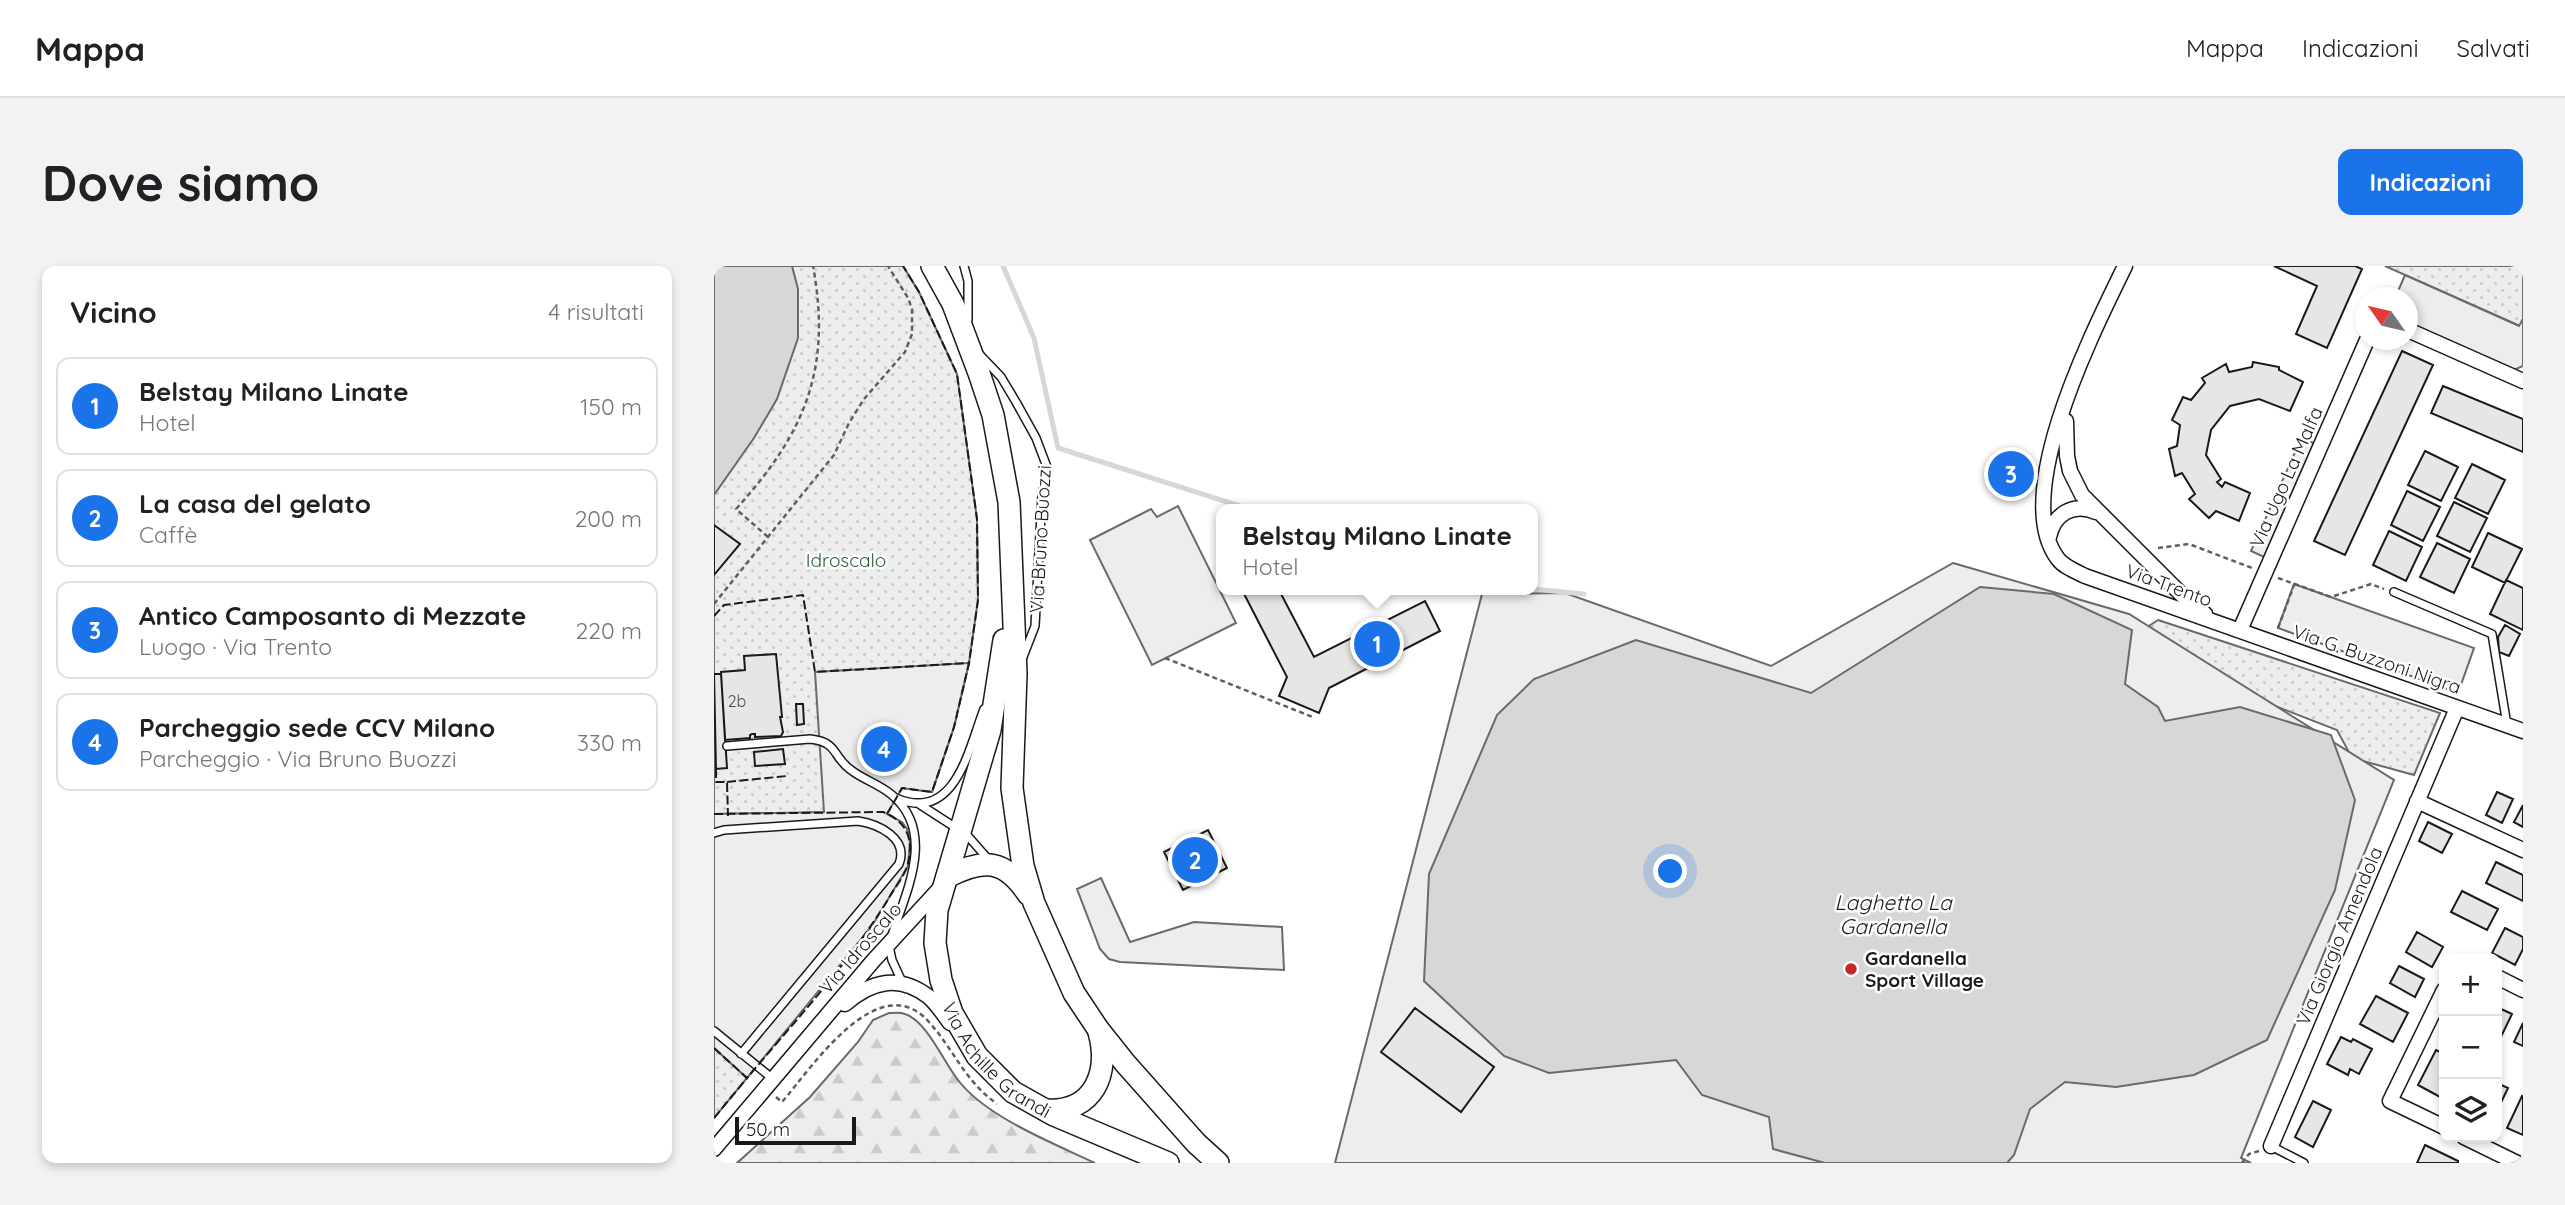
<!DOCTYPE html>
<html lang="it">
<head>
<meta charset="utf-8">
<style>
	:root { --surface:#fff; --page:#f2f2f2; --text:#202124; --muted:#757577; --line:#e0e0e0; --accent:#1a73e8 }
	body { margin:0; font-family:Quicksand,sans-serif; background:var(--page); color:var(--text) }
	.controls { position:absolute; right:21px; bottom:21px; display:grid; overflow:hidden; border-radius:14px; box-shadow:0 4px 10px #0003 }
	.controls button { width:63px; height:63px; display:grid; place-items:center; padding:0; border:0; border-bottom:2px solid var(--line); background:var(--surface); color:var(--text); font:35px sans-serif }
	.compass { position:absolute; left:1641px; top:21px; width:63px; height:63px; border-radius:50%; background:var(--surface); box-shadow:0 4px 10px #0003; rotate:304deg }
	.scale { position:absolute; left:21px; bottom:18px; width:121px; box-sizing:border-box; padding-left:7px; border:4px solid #1a1a1a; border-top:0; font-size:19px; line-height:24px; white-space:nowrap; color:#1a1a1a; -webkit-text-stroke:5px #fff; paint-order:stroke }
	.you { position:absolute; left:957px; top:606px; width:24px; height:24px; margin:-18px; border:5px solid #fff; border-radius:50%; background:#1a73e8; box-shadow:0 0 0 10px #1a73e833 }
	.badge { display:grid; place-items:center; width:46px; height:46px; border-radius:50%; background:var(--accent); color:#fff; font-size:23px; font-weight:700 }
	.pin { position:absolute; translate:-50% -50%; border:4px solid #fff; box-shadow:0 2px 7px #0006 }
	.popup { position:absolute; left:502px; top:238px; width:322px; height:91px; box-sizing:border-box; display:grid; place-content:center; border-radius:14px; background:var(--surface); filter:drop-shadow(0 2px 5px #0005); font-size:23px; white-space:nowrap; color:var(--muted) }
	.popup b { font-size:26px; color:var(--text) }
	.popup::after { content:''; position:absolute; left:50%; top:100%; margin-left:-14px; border:14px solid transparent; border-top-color:var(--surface) }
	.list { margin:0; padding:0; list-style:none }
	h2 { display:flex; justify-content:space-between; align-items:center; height:91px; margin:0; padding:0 28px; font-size:30px }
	h2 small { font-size:23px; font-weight:400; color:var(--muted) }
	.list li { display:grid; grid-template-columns:46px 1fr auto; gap:21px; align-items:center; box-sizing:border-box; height:98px; margin:0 14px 14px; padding:0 14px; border:2px solid var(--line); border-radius:14px }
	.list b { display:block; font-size:26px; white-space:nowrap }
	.list p { margin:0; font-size:23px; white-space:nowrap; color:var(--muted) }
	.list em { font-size:23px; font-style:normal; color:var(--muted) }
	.icon { flex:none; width:38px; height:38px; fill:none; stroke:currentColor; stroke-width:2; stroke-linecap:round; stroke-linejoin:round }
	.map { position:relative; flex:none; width:1809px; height:897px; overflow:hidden; border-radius:14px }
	header { display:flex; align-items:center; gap:42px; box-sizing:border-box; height:98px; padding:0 35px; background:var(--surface); border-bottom:2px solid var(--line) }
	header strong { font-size:33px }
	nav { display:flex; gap:38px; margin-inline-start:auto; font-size:24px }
	.intro { display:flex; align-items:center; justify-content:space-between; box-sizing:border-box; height:168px; padding:0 42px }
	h1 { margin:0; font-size:49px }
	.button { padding:18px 32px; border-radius:14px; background:var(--accent); color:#fff; font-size:24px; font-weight:700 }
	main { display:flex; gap:42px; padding:0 42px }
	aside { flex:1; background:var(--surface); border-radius:14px; box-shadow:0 4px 10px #0003 }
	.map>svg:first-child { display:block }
	.forest { fill:url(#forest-firs); stroke:#6a6a6a; stroke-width:2 }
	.park { fill:url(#park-dots); stroke:#6a6a6a; stroke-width:2 }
	.built { fill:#ededed; stroke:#6a6a6a; stroke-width:2 }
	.water { fill:#d7d7d7; stroke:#6a6a6a; stroke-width:2 }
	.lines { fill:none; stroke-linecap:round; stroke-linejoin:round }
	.stream { stroke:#d7d7d7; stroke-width:5 }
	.building { fill:#e6e6e6; stroke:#1a1a1a; stroke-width:2 }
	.lane-casing { stroke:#1a1a1a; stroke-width:10 }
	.street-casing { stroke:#1a1a1a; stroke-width:17 }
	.secondary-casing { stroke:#1a1a1a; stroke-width:24 }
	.path { stroke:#5f5f5f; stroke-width:2.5; stroke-dasharray:5 3.5; stroke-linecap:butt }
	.lane { stroke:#fff; stroke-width:7 }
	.street { stroke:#fff; stroke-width:14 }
	.secondary { stroke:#fff; stroke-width:21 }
	.fence { stroke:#1a1a1a; stroke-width:2; stroke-dasharray:9 3.5; stroke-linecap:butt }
	.poi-dot { fill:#c62828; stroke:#fff; stroke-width:2.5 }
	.labels { text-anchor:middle; stroke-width:5; stroke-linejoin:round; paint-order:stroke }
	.number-label { font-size:16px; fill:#4d4d4d }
	.street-label { font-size:19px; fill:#1a1a1a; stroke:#fff }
	.park-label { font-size:19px; fill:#2b5a34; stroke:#fff }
	.poi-label { font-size:19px; font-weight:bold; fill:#1a1a1a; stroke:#fff; text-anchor:start }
	.water-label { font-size:21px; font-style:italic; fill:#1a1a1a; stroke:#fff }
</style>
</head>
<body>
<header>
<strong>Mappa</strong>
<nav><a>Mappa</a><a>Indicazioni</a><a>Salvati</a></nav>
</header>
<div class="intro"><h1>Dove siamo</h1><a class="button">Indicazioni</a></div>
<main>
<aside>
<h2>Vicino<small>4 risultati</small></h2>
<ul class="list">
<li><span class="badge">1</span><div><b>Belstay Milano Linate</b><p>Hotel</p></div><em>150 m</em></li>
<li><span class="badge">2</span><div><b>La casa del gelato</b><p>Caffè</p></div><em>200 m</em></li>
<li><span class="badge">3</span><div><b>Antico Camposanto di Mezzate</b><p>Luogo · Via Trento</p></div><em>220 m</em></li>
<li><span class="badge">4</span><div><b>Parcheggio sede CCV Milano</b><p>Parcheggio · Via Bruno Buozzi</p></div><em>330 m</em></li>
</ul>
</aside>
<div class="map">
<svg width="1809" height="897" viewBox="0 0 1809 897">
	<defs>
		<pattern id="forest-firs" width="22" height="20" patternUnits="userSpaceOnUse" patternTransform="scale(1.75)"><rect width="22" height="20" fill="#ededed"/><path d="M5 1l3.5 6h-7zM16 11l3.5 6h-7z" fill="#cbcbcb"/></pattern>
		<pattern id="park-dots" width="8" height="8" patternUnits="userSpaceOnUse" patternTransform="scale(1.75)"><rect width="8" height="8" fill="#ededed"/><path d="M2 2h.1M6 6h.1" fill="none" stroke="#cbcbcb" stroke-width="1.8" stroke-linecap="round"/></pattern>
	</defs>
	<rect width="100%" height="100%" fill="#fff"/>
	<path class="forest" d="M 175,747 C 179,747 186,746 191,748 C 213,755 230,797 244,814 C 272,851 339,877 381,897 L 23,897 L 96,831 L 144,776 L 159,754 Z"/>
	<path class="park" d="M 0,0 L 189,0 L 205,26 L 243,108 L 263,253 L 264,334 L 255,397 L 240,461 L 218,526 L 188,522 L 182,532 L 163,546 L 0,548 Z
		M 1671,0 L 1809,0 L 1809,53 L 1806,60 Z
		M 1444,354 L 1726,447 L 1700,509 L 1638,492 L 1623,464 L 1538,431 L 1421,369 Z
		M 0,782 L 33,812 L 0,852 Z"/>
	<path class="built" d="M 1691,9 L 1805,60 L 1809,53 L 1809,100 L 1800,104 L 1694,57 L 1694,32 L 1681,32 Z
		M 1587,173 L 1600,177 L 1550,291 L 1537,285 Z
		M 464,240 L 522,357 L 438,399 L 376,274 L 437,243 L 443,251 Z
		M 1239,297 L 1415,348 L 1680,514 L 1527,892 L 1537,897 L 621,897 L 768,328 L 851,327 L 1057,400 Z
		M 1580,318 L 1760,382 L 1744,427 L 1564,362 Z
		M 255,397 L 240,461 L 218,526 L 188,522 L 173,548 L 188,556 L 193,563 L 196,577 L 194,600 L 158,660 L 33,812 L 0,782 L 0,548 L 110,546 L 101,406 Z
		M 387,612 L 416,676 L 480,656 L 568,661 L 570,704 L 406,696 L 395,693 L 386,683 L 363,623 Z"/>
	<path class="water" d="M 0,0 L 78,0 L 84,23 L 84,72 L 63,133 L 40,172 L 0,229 Z
		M 1266,321 L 1340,328 L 1418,364 L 1411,418 L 1444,441 L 1451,455 L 1526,441 L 1617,469 L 1641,534 L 1621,624 L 1553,774 L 1480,809 L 1402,821 L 1351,816 L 1316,843 L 1300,889 L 1293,897 L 1111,897 L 1059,883 L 1055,851 L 988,829 L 962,794 L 835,807 L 790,790 L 710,715 L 715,608 L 783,449 L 820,413 L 922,374 L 1097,427 Z"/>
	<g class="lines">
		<path class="stream" d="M 289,0 L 320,72 L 344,182 L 535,243
			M 819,323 L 870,328"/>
	</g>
	<path class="building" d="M 1560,0 L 1641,0 L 1648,3 L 1613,82 L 1582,68 L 1603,20 Z
		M 1688,85 L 1719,99 L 1631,289 L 1600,275 Z
		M 1539,96 L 1565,101 L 1565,104 L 1589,116 L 1576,145 L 1545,133 L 1516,140 L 1497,164 L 1492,189 L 1507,213 L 1503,216 L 1508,221 L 1511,216 L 1536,227 L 1525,255 L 1502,245 L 1495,252 L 1475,233 L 1481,228 L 1468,207 L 1461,210 L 1455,183 L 1463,180 L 1466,159 L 1458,154 L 1469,131 L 1477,134 L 1491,117 L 1488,112 L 1512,98 L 1515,106 L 1538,101 Z
		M 1729,120 L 1809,153 L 1809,186 L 1717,147 Z
		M 1711,185 L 1744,201 L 1727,235 L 1694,219 Z
		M 1758,198 L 1791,214 L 1774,248 L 1741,232 Z
		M 1693,225 L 1726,241 L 1709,275 L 1677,259 Z
		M 1740,236 L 1773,252 L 1756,286 L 1723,270 Z
		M 0,259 L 26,278 L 0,309 Z
		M 1675,265 L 1708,281 L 1692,315 L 1659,299 Z
		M 1774,267 L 1808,283 L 1791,317 L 1758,301 Z
		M 1723,277 L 1756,293 L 1740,327 L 1706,311 Z
		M 1792,314 L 1809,322 L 1809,364 L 1776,348 Z
		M 528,324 L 565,324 L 600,391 L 711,335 L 726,365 L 615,422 L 605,447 L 565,430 L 573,411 Z
		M 1791,359 L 1806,368 L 1795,390 L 1785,386 L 1784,371 Z
		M 62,388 L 68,451 L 66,451 L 69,466 L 67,470 L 41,471 L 41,468 L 38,468 L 36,469 L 36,472 L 11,474 L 7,406 L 31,404 L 30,390 Z
		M 0,408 L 7,408 L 13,502 L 2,503 Z
		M 82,438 L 89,438 L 90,458 L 83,459 Z
		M 69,483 L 71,498 L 41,500 L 40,486 Z
		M 1783,526 L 1799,533 L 1788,557 L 1772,549 Z
		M 1809,539 L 1809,561 L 1800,556 Z
		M 1714,556 L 1738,568 L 1728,587 L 1705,575 Z
		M 494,564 L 513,602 L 469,624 L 450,586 Z
		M 1782,596 L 1809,609 L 1809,635 L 1772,617 Z
		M 1748,625 L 1784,643 L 1773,664 L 1737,646 Z
		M 1791,662 L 1809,671 L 1809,683 L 1801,699 L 1778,687 Z
		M 1703,666 L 1729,681 L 1718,701 L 1692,686 Z
		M 1685,700 L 1710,713 L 1701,731 L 1676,717 Z
		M 1662,730 L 1694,747 L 1679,776 L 1646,758 Z
		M 701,742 L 780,801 L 747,846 L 667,786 Z
		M 1785,742 L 1798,748 L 1783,779 L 1783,745 Z
		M 1809,757 L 1809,780 L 1800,776 Z
		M 1627,771 L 1637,776 L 1639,773 L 1658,783 L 1645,808 L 1636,803 L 1634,809 L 1613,798 Z
		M 1722,784 L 1730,788 L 1728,832 L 1704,819 Z
		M 1783,817 L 1794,822 L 1783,845 Z
		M 1808,830 L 1809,831 L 1809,869 L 1793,862 Z
		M 1599,835 L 1617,844 L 1599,881 L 1581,871 Z
		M 1711,879 L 1744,895 L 1744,897 L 1703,897 Z"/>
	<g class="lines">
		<defs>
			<path id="lane" d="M 250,0 L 254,15 L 254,54
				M 266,89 L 287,111 L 302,136 L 322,172 L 333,201 L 328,230 L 321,360 L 309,391
				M 1680,326 L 1778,368 L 1793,459
				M 13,480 L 96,473 C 125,476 118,491 137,504 C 150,514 165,518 178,529 C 222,566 193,624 178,669
				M 182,532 C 242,558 255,481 270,443
				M 205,538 L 253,569 L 274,593
				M 0,567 L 10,564 L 144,555 C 164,558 195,572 185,598 L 27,788
				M 175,680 L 178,694 L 189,718
				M 0,765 L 59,813
				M 1557,880 L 1590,897"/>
			<path id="street" d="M 1411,0 C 1381,62 1295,229 1344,293 C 1350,301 1361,305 1371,310 L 1809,465
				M 1694,64 L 1809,115
				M 1352,155 L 1353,190 L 1356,205 L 1368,229 L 1472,333 L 1491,348
				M 1335,271 C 1340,248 1359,236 1382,246
				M 1526,364 L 1653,74
				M 1703,535 L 1809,584
				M 1783,711 L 1809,724
				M 1730,724 L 1676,835 L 1730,861
				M 131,738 C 157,715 185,708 215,731 C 223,738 230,749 236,757
				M 1750,871 L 1803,897
				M 1557,880 L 1743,442
				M 0,883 L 159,695 L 228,620"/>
			<g id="secondary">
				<path d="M 218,0 L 239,38 L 265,107 L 279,149 L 295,236 L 302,408 L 298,522 L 309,600 L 320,637 L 360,727 L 384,763 L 411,797 L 482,877 L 504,897"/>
				<path id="s1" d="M 290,374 L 276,464 L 223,644 L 221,677 L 227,714 L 238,747 L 263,790 L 299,826 L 340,849 L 454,897"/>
				<path d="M 233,611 C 269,592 291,593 314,628"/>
				<path d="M 332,844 C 380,847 396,807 385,766"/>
			</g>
		</defs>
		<use href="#lane" class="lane-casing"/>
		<use href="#street" class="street-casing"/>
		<use href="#secondary" class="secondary-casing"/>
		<path class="path" d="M 54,271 L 22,243 C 91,167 118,103 99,0
			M 1444,282 L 1475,278 L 1538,302
			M 1564,312 L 1617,331 L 1657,318 L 1670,323
			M 0,338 L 120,189 L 135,157 L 150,133 L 191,86 L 198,68 L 198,43 L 194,32 L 174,0
			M 1564,362 L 1580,319
			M 451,392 L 601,452
			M 62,831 L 68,836 C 99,800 165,700 215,756 C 241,785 249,813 283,838
			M 1528,897 L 1535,888 L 1545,885"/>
		<use href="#lane" class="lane"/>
		<use href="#street" class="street"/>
		<use href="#secondary" class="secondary"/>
		<path class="fence" d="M 0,350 L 10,339 L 89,329 L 101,406 L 255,397
			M 2,503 L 2,516 L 13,516 L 14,550
			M 13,516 L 73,510
			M 0,548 L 169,546 C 192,555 200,572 194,597 C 192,608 182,620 176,630 C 138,694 81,755 33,812
			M 173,548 L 188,522 L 218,526 L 240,461 L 255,397 L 264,334 L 263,253 L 243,108 L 205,26 L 189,0
			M 0,782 L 33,812 L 0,852"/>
	</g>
	<circle class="poi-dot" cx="1137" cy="703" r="7"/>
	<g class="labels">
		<g class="number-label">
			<text x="23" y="441">2b</text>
		</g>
		<g class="street-label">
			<text transform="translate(1572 211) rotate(-66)" y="7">Via Ugo La Malfa</text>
			<text transform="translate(326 273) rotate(-87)" y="7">Via Bruno Buozzi</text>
			<text transform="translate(1455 319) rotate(20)" y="7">Via Trento</text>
			<text transform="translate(1663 393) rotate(19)" y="7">Via G. Buzzoni Nigra</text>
			<text transform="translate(1625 670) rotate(-67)" y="7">Via Giorgio Amendola</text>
			<text transform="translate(146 682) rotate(-49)" y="7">Via Idroscalo</text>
			<text dy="7" stroke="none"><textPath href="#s1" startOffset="450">Via Achille Grandi</textPath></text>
		</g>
		<g class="park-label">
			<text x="132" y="301">Idroscalo</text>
		</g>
		<g class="poi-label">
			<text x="1151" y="699">Gardanella<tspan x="1151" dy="22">Sport Village</tspan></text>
		</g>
		<g class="water-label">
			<text x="1179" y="644">Laghetto La<tspan x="1179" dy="24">Gardanella</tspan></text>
		</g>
	</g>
</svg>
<div class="controls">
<button>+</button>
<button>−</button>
<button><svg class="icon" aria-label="layers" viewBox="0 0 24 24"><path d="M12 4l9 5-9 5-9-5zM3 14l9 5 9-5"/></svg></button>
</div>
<svg class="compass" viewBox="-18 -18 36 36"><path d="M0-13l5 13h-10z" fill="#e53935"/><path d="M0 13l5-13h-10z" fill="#757577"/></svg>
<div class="scale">50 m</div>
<div class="you"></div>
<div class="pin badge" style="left:663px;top:378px">1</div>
<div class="popup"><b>Belstay Milano Linate</b>Hotel</div>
<div class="pin badge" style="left:481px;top:594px">2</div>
<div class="pin badge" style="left:1297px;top:208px">3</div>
<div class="pin badge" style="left:170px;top:483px">4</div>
</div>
</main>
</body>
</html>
